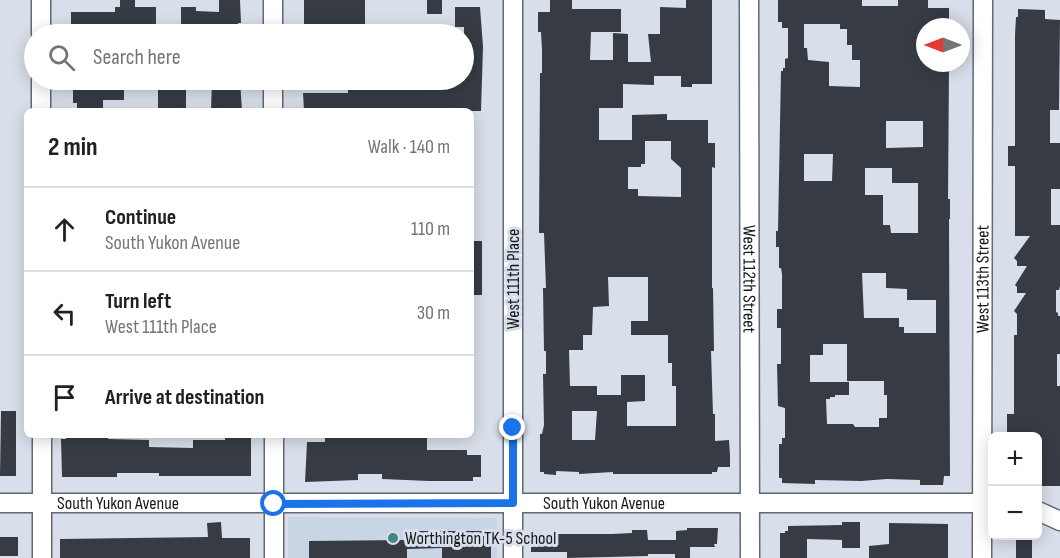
<!DOCTYPE html>
<html lang="en">
<head>
<meta charset="utf-8">
<style>
	:root { --surface:#fff; --page:#f2f2f2; --text:#202124; --muted:#757577; --line:#e0e0e0 }
	body { margin:0; font-family:"Sofia Sans Condensed",sans-serif; background:var(--page); color:var(--text) }
	.controls { position:absolute; right:18px; bottom:18px; display:grid; overflow:hidden; border-radius:9px; box-shadow:0 3px 15px #0003 }
	.controls button { width:54px; height:54px; display:grid; place-items:center; padding:0; border:0; border-bottom:2px solid var(--line); background:var(--surface); color:var(--text); font:30px sans-serif }
	.compass { position:absolute; left:916px; top:18px; width:54px; height:54px; border-radius:50%; background:var(--surface); box-shadow:0 3px 15px #0003; rotate:270deg }
	.stop { position:absolute; width:18px; height:18px; margin:-14px; border:4px solid #1a73e8; border-radius:50%; background:#fff }
	.stop.end { background:#1a73e8; border-color:#fff; box-shadow:0 2px 6px #0008 }
	.list { margin:0; padding:0; list-style:none }
	h2 { display:flex; justify-content:space-between; align-items:center; height:78px; margin:0; padding:0 24px; font-size:26px }
	h2 small { font-size:20px; font-weight:400; color:var(--muted) }
	.list li { display:grid; grid-template-columns:39px 1fr auto; gap:18px; align-items:center; box-sizing:border-box; height:84px; padding:0 24px; border-top:2px solid var(--line) }
	.list b { display:block; font-size:22px; white-space:nowrap }
	.list p { margin:0; font-size:20px; white-space:nowrap; color:var(--muted) }
	.list em { font-size:20px; font-style:normal; color:var(--muted) }
	.icon { flex:none; width:33px; height:33px; fill:none; stroke:currentColor; stroke-width:2; stroke-linecap:round; stroke-linejoin:round }
	.map { position:relative; flex:none; width:1060px; height:558px; overflow:hidden }
	.search { position:absolute; background:var(--surface); box-shadow:0 3px 15px #0003; left:24px; top:24px; width:450px; height:66px; display:flex; align-items:center; gap:15px; box-sizing:border-box; padding:0 21px; border-radius:33px; color:var(--muted); font-size:22px }
	.panel { position:absolute; background:var(--surface); box-shadow:0 3px 15px #0003; left:24px; top:108px; width:450px; height:330px; border-radius:9px }
	.map>svg:first-child { display:block }
	.built { fill:#c9d4e5 }
	.building { fill:#373c44; fill-rule:evenodd }
	.lines { fill:none; stroke-linecap:round; stroke-linejoin:round }
	.minor-casing { stroke:#636973; stroke-width:21 }
	.minor { stroke:#fff; stroke-width:18 }
	.route { stroke:#1a73e8; stroke-width:8 }
	.poi-dot { fill:#408884; stroke:#d9dfea; stroke-width:2 }
	.labels { text-anchor:middle; stroke-width:6; stroke-linejoin:round; paint-order:stroke }
	.street-label { font-size:18px; fill:#16181c; stroke:#d9dfea }
	.poi-label { font-size:18px; fill:#16181c; stroke:#d9dfea; text-anchor:start }
</style>
</head>
<body>
<div class="map">
<svg width="1060" height="558" viewBox="0 0 1060 558">
	<rect width="100%" height="100%" fill="#d9dfea"/>
	<path class="built" d="M 288,517 L 497,518 L 497,558 L 288,558 Z"/>
	<path class="building" d="M 120,0 L 135,0 L 135,7 L 156,7 L 156,34 L 126,34 L 126,32 L 71,32 L 71,12 L 115,12 L 115,7 L 120,7 Z
		M 219,0 L 240,0 L 241,23 L 238,23 L 238,32 L 195,32 L 195,34 L 181,34 L 181,7 L 196,7 L 196,11 L 219,12 Z
		M 304,0 L 365,0 L 365,24 L 354,24 L 354,31 L 304,33 Z
		M 427,0 L 442,0 L 442,14 L 427,14 Z
		M 550,0 L 572,0 L 572,9 L 621,9 L 621,32 L 591,32 L 590,60 L 613,60 L 613,33 L 628,34 L 628,62 L 651,62 L 648,34 L 660,34 L 660,7 L 686,8 L 686,0 L 712,0 L 712,84 L 692,84 L 692,87 L 681,87 L 681,76 L 654,76 L 654,85 L 623,84 L 623,108 L 599,108 L 599,140 L 632,140 L 632,115 L 667,114 L 667,120 L 708,120 L 708,143 L 715,143 L 715,168 L 712,167 L 712,288 L 713,288 L 714,351 L 711,351 L 713,414 L 715,414 L 715,441 L 729,440 L 730,455 L 730,467 L 718,467 L 717,472 L 712,472 L 712,474 L 613,474 L 613,472 L 579,474 L 579,472 L 556,471 L 556,475 L 544,474 L 544,472 L 540,472 L 540,434 L 542,434 L 544,425 L 543,374 L 546,374 L 546,351 L 544,351 L 543,288 L 546,288 L 544,233 L 539,233 L 540,73 L 542,73 L 542,50 L 541,32 L 538,32 L 538,12 L 550,12 ZM 645,141 L 671,141 L 671,159 L 681,168 L 681,197 L 638,196 L 638,189 L 628,189 L 628,167 L 641,167 L 641,164 L 645,164 ZM 608,277 L 648,277 L 648,321 L 631,321 L 631,335 L 668,335 L 668,363 L 672,363 L 672,386 L 676,386 L 676,426 L 627,426 L 627,402 L 645,401 L 645,375 L 621,375 L 621,395 L 597,395 L 597,386 L 570,386 L 569,350 L 583,350 L 583,335 L 592,335 L 593,307 L 609,306 ZM 572,411 L 597,411 L 595,440 L 572,440 Z
		M 778,0 L 862,0 L 862,6 L 898,6 L 898,0 L 928,0 L 928,8 L 949,8 L 949,27 L 925,27 L 925,65 L 949,68 L 948,199 L 950,199 L 950,219 L 949,219 L 950,476 L 944,476 L 943,485 L 920,485 L 920,480 L 887,479 L 861,481 L 815,480 L 815,484 L 782,483 L 782,478 L 779,478 L 779,444 L 782,444 L 782,438 L 785,438 L 785,408 L 778,406 L 777,364 L 781,364 L 781,328 L 777,328 L 777,309 L 782,309 L 782,274 L 781,268 L 779,268 L 779,247 L 776,247 L 776,231 L 778,231 L 781,71 L 783,71 L 783,68 L 785,68 L 785,59 L 788,58 L 788,28 L 782,28 L 782,22 L 778,22 ZM 804,24 L 840,24 L 840,29 L 847,29 L 847,45 L 852,45 L 852,60 L 860,60 L 860,87 L 829,86 L 829,62 L 808,60 L 807,48 L 804,48 ZM 886,121 L 923,121 L 923,147 L 886,148 ZM 804,154 L 833,154 L 832,181 L 804,181 ZM 865,168 L 892,168 L 892,183 L 918,183 L 918,233 L 891,233 L 890,225 L 883,225 L 883,195 L 865,195 ZM 862,273 L 886,273 L 886,288 L 907,289 L 907,300 L 936,300 L 936,333 L 904,333 L 904,327 L 899,327 L 899,318 L 864,318 ZM 823,344 L 847,344 L 847,381 L 884,381 L 884,395 L 887,395 L 887,418 L 879,418 L 879,427 L 855,427 L 853,424 L 827,424 L 826,399 L 830,399 L 830,397 L 835,397 L 835,395 L 849,395 L 849,382 L 810,382 L 810,355 L 823,355 Z
		M 455,7 L 480,7 L 483,46 L 481,111 L 304,111 L 303,93 L 348,93 L 348,80 L 368,80 L 368,90 L 394,90 L 394,80 L 464,80 L 464,27 L 455,27 Z
		M 1018,9 L 1045,10 L 1045,19 L 1060,20 L 1059,110 L 1050,110 L 1050,143 L 1060,143 L 1060,189 L 1051,189 L 1051,225 L 1060,225 L 1060,286 L 1059,290 L 1056,290 L 1056,312 L 1058,313 L 1058,316 L 1060,316 L 1060,354 L 1057,354 L 1057,386 L 1060,386 L 1060,486 L 1038,486 L 1038,436 L 1007,436 L 1007,414 L 1014,414 L 1014,335 L 1017,335 L 1017,314 L 1014,311 L 1026,293 L 1017,293 L 1017,287 L 1015,285 L 1027,266 L 1017,266 L 1017,261 L 1014,258 L 1030,236 L 1015,236 L 1015,166 L 1008,166 L 1008,146 L 1015,146 L 1015,35 L 1016,17 L 1018,17 Z
		M 73,80 L 124,81 L 124,100 L 103,100 L 103,111 L 77,111 L 77,103 L 73,103 Z
		M 212,80 L 240,80 L 242,111 L 211,111 Z
		M 158,89 L 186,89 L 186,111 L 158,111 Z
		M 471,241 L 482,241 L 482,295 L 471,295 Z
		M 1,411 L 16,411 L 16,476 L 0,476 Z
		M 66,435 L 108,435 L 108,439 L 149,440 L 149,447 L 193,448 L 193,440 L 225,440 L 225,435 L 251,435 L 251,476 L 159,476 L 159,473 L 117,473 L 117,477 L 62,477 L 61,439 L 66,439 Z
		M 325,435 L 427,435 L 427,450 L 467,450 L 467,455 L 481,455 L 481,477 L 473,477 L 473,481 L 429,481 L 382,479 L 382,474 L 358,474 L 358,480 L 305,482 L 307,442 L 325,442 Z
		M 221,522 L 222,538 L 250,538 L 250,558 L 60,558 L 60,539 L 208,537 L 207,523 Z
		M 842,522 L 860,522 L 860,548 L 842,548 L 842,540 L 807,539 L 807,558 L 780,558 L 780,533 L 785,533 L 785,531 L 788,531 L 788,526 L 842,525 Z
		M 889,523 L 948,524 L 948,558 L 869,558 L 869,546 L 889,544 Z
		M 687,528 L 718,528 L 717,544 L 714,544 L 715,547 L 690,547 L 690,558 L 675,558 L 675,554 L 648,554 L 648,556 L 567,558 L 567,552 L 531,552 L 531,534 L 612,534 L 632,533 L 632,530 L 647,530 L 648,540 L 676,540 L 676,531 L 687,530 Z
		M 405,531 L 491,531 L 491,558 L 442,558 L 442,548 L 407,549 L 407,558 L 309,558 L 309,541 L 405,540 Z
		M 1016,536 L 1032,536 L 1032,558 L 1016,558 Z
		M 0,537 L 18,537 L 18,556 L 0,556 Z"/>
	<g class="lines">
		<defs>
			<g id="minor">
				<path d="M 41,0 L 41,34"/>
				<path d="M 273,0 L 273,34"/>
				<path d="M 513,0 L 513,558"/>
				<path id="s1" d="M 749,0 L 750,558"/>
				<path d="M 41,80 L 41,111"/>
				<path d="M 273,80 L 273,111"/>
				<path d="M 42,435 L 42,558"/>
				<path d="M 274,435 L 274,558"/>
				<path id="s2" d="M 0,503 L 992,503"/>
				<path d="M 1038,511 L 1060,521"/>
				<path id="s3" d="M 982,558 L 983,0"/>
			</g>
		</defs>
		<use href="#minor" class="minor-casing"/>
		<use href="#minor" class="minor"/>
	</g>
	<g class="lines">
		<path class="route" d="M 274,504 L 513,503 L 513,428"/>
	</g>
	<circle class="poi-dot" cx="393" cy="538" r="6"/>
	<g class="labels">
		<g class="street-label">
			<text transform="translate(513 279) rotate(-90)" y="6">West 111th Place</text>
			<text dy="6" stroke="none"><textPath href="#s1" startOffset="279">West 112th Street</textPath></text>
			<text dy="6" stroke="none"><textPath href="#s3" startOffset="279">West 113th Street</textPath></text>
			<text dy="6" stroke="none"><textPath href="#s2" startOffset="118">South Yukon Avenue</textPath></text>
			<text dy="6" stroke="none"><textPath href="#s2" startOffset="604">South Yukon Avenue</textPath></text>
		</g>
		<g class="poi-label">
			<text x="405" y="544">Worthington TK-5 School</text>
		</g>
	</g>
</svg>
<div class="controls">
<button>+</button>
<button>−</button>
</div>
<svg class="compass" viewBox="-18 -18 36 36"><path d="M0-13l5 13h-10z" fill="#e53935"/><path d="M0 13l5-13h-10z" fill="#757577"/></svg>
<div class="stop" style="left:274px;top:504px"></div>
<div class="stop end" style="left:513px;top:428px"></div>
<div class="search"><svg class="icon" aria-label="search" viewBox="0 0 24 24"><circle cx="10" cy="10" r="6"/><path d="M15 15l6 6"/></svg>Search here</div>
<section class="panel">
<h2>2 min<small>Walk · 140 m</small></h2>
<ul class="list">
<li><svg class="icon" aria-label="ahead" viewBox="0 0 24 24"><path d="M12 20V5M6 11l6-6 6 6"/></svg><div><b>Continue</b><p>South Yukon Avenue</p></div><em>110 m</em></li>
<li><svg class="icon" aria-label="left" viewBox="0 0 24 24"><path d="M17 20v-9H6M10 6l-5 5 5 5"/></svg><div><b>Turn left</b><p>West 111th Place</p></div><em>30 m</em></li>
<li><svg class="icon" aria-label="arrive" viewBox="0 0 24 24"><path d="M6 21V4h12l-3 4 3 4H6"/></svg><div><b>Arrive at destination</b></div></li>
</ul>
</section>
</div>
</body>
</html>
